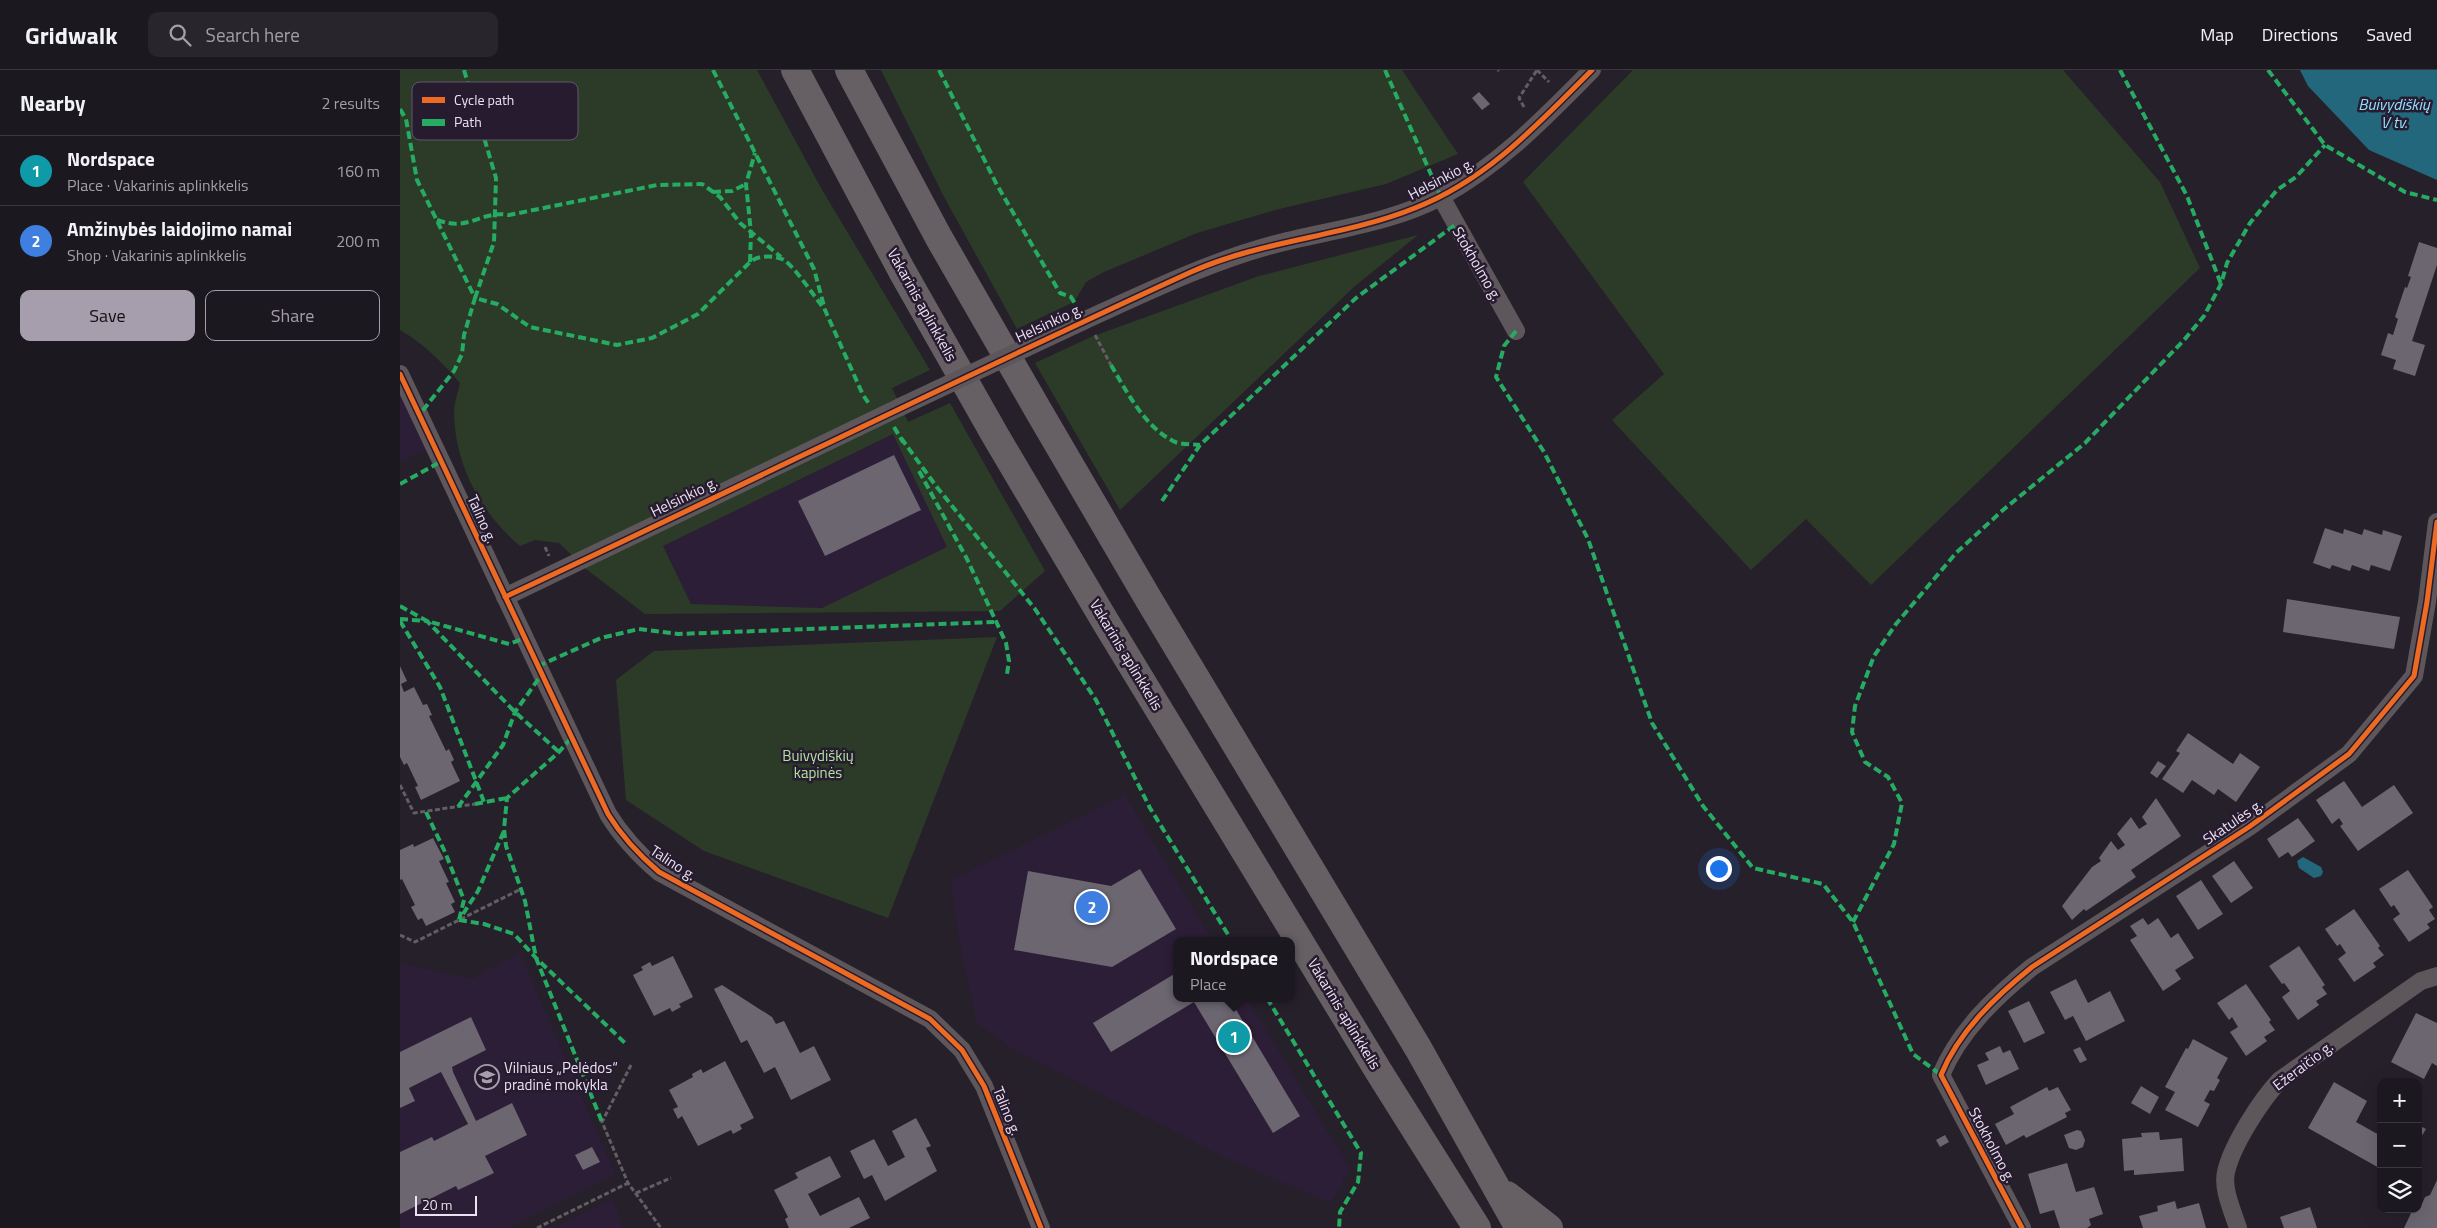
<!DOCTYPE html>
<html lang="en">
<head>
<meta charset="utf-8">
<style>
	:root { --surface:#1c1820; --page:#29252d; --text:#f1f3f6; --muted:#a0a0a5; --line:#3a373e; --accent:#a69eac }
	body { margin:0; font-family:"Titillium Web",sans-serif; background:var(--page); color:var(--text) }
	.controls { position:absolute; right:15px; bottom:15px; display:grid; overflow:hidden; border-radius:10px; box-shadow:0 5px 20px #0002 }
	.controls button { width:45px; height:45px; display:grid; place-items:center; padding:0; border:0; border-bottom:1px solid var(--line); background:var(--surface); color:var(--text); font:25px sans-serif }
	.scale { position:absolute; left:15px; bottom:12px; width:62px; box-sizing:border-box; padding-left:5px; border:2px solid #ebe2f1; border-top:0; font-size:14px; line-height:18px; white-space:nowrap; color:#ebe2f1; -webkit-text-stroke:4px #271b30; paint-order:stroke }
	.you { position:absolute; left:1318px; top:798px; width:18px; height:18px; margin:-12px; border:4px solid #fff; border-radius:50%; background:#1a73e8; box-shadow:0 0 0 8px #1a73e833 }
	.badge { display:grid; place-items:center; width:32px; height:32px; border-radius:50%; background:var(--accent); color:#fff; font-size:16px; font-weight:700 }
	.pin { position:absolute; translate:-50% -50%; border:2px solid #fff; box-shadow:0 1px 5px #0006 }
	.popup { position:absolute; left:773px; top:867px; width:122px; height:65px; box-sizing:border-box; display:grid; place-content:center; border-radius:10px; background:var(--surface); filter:drop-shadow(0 1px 4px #0005); font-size:16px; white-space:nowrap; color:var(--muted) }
	.popup b { font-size:19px; color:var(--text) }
	.popup::after { content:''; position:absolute; left:50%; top:100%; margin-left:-10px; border:10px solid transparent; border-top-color:var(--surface) }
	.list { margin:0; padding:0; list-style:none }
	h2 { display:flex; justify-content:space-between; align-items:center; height:65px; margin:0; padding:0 20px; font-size:21px }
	h2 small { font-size:16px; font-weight:400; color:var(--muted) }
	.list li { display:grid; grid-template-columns:32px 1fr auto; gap:15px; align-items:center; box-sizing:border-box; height:70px; padding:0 20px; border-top:1px solid var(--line) }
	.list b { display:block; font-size:19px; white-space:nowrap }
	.list p { margin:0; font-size:16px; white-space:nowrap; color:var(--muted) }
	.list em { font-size:16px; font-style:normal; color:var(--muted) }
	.actions { display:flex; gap:10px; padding:15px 20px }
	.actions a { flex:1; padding:11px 0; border:1px solid var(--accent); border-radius:10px; text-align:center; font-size:18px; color:var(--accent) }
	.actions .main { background:var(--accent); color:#111 }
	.icon { flex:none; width:28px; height:28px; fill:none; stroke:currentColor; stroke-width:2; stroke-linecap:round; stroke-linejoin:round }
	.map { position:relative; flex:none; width:2037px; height:1158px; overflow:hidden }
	header { display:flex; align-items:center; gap:30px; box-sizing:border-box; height:70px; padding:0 25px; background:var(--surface); border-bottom:1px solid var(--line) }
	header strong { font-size:24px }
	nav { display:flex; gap:28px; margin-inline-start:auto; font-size:18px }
	.search { width:350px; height:45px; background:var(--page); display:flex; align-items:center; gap:12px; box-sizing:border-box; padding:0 18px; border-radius:10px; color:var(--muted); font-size:19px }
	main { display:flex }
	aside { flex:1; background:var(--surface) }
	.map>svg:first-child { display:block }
	.built { fill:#2d1e37 }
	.green { fill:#2c3b27; fill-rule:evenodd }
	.water { fill:#22677b }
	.building { fill:#6b6670 }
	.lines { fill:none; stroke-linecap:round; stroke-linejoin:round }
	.path { stroke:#635e62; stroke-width:3; stroke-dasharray:5 2.5; stroke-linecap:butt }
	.street { stroke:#5d575b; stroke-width:18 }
	.highway { stroke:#665f64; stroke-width:28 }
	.street-bridge { stroke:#5d575b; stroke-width:18 }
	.quiet { stroke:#26ab63; stroke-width:4; stroke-dasharray:8 4; stroke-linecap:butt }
	.cycleway-casing { stroke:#271b30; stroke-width:8 }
	.cycleway { stroke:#ed6a23; stroke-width:5 }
	.labels { text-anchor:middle; stroke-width:5; stroke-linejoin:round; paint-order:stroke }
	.street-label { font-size:15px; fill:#ebe2f1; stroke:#271b30 }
	.park-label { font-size:15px; fill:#b0e49d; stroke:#271b30 }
	.poi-label { font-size:15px; fill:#ebe2f1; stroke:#271b30; text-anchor:start }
	.water-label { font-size:16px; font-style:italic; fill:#90e1fc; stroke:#271b30 }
	.key { fill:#271b30; stroke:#62576a; stroke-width:1 }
	.key-label { font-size:14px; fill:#ebe2f1 }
</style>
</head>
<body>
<header>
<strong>Gridwalk</strong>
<div class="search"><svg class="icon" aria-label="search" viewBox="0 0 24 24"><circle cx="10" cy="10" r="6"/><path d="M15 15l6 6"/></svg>Search here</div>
<nav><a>Map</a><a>Directions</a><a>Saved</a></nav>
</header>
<main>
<aside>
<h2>Nearby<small>2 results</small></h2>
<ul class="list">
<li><span class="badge" style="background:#0f9aa8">1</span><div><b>Nordspace</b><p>Place · Vakarinis aplinkkelis</p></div><em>160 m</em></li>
<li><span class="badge" style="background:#3f7fe0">2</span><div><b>Amžinybės laidojimo namai</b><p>Shop · Vakarinis aplinkkelis</p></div><em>200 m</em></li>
</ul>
<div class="actions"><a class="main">Save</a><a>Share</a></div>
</aside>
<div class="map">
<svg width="2037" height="1158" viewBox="0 0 2037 1158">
	<rect width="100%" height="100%" fill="#26202b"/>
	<path class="built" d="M 0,320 L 29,378 L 0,391 Z
		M 493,364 L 548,477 L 422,538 L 291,534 L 263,476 Z
		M 725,725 L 813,871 L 776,871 L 776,928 L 847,928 L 950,1099 L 931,1133 L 824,1087 L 613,979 L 577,953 L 559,870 L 551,810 Z
		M 120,883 L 215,1104 L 107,1158 L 0,1158 L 0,893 L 71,909 Z
		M 213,1129 L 223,1158 L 155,1158 Z"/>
	<path class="green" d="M 0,0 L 357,0 L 421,118 L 530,300 L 492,318 L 508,352 L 550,333 L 645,501 L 600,541 L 245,544 L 186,499 L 159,473 L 135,470 L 120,476 C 81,443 55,395 54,343 C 54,333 58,322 60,313 C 42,292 23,273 0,260 ZM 493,364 L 547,477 L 422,538 L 291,534 L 263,476 Z
		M 481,0 L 1002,0 L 1058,84 L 986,114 L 879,139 L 797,163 L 704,202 L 686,212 L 674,232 L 617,259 L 543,125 Z
		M 1233,0 L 1663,0 L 1760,112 L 1800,198 L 1471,515 L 1406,449 L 1351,500 L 1212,350 L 1264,304 L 1123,112 Z
		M 1018,165 L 955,216 L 720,440 L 635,293 L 691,267 L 859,206 Z
		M 597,567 L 488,848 L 304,781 L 226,730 L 216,610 L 254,581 Z"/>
	<path class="water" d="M 1900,0 L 2037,0 L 2037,110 L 1969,80 L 1908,16 Z
		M 1903,787 L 1921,797 L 1923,802 L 1921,806 L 1914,808 L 1899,798 L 1897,791 Z"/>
	<path class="building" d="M 1079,22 L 1090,34 L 1082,40 L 1072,28 Z
		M 2019,172 L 2037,178 L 2037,195 L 2012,271 L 2025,275 L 2015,306 L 1993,299 L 1996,290 L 1981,285 L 1988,263 L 1993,265 L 1998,249 L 1995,247 L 2005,217 L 2007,218 L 2011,207 L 2008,206 Z
		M 494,385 L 521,440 L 425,486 L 398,431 Z
		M 1925,458 L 1943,464 L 1944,459 L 1962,465 L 1964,459 L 1982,465 L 1983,460 L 2002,466 L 1990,501 L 1971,495 L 1969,501 L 1952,495 L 1950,501 L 1932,495 L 1930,499 L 1913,493 Z
		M 1887,529 L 2000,547 L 1994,579 L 1883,562 Z
		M 0,596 L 7,611 L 1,614 L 4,622 L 14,617 L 23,635 L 27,634 L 32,645 L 29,646 L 46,681 L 49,679 L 54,690 L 51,692 L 60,711 L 21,730 L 15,717 L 18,716 L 7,693 L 4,695 L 0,687 Z
		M 1788,663 L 1833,694 L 1840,683 L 1860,697 L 1836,732 L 1818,719 L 1814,725 L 1792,710 L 1783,723 L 1762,709 L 1780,683 L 1776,681 Z
		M 1758,691 L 1766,696 L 1757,708 L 1750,703 Z
		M 1944,711 L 1962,737 L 1994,715 L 2013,743 L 1958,781 L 1940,756 L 1943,754 L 1939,748 L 1932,754 L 1916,730 Z
		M 1756,728 L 1781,766 L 1731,800 L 1736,807 L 1686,841 L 1684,839 L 1672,850 L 1662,836 L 1692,797 L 1701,791 L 1699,788 L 1711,771 L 1718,780 L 1725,775 L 1717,764 L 1731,747 L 1739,759 L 1747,754 L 1742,747 Z
		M 1898,748 L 1915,771 L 1892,787 L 1888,782 L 1879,788 L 1867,769 Z
		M 33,768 L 44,789 L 39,791 L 49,812 L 46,813 L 55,832 L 51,834 L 55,842 L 26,856 L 22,848 L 18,850 L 11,837 L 15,835 L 2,809 L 0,810 L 0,780 L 13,774 L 14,777 Z
		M 1834,791 L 1853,818 L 1831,833 L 1812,806 Z
		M 740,799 L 776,859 L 712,897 L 614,880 L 628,801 L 711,816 Z
		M 2008,800 L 2033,837 L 2029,840 L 2035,849 L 2027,854 L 2030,858 L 2009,872 L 1993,849 L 2000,844 L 1994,835 L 1991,837 L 1979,819 Z
		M 1801,810 L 1823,844 L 1798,860 L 1776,826 Z
		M 1954,839 L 1980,876 L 1978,878 L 1984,885 L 1973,893 L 1976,897 L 1954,912 L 1938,889 L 1946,883 L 1940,874 L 1937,876 L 1925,859 Z
		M 1743,848 L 1748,855 L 1758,848 L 1771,868 L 1778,863 L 1794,888 L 1775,900 L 1781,909 L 1763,921 L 1730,870 L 1737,866 L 1730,856 Z
		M 1899,876 L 1925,915 L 1922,917 L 1927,924 L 1916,931 L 1919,935 L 1898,950 L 1882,927 L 1890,921 L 1884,913 L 1882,914 L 1869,896 Z
		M 273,886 L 293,927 L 279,934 L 281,937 L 272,942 L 270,938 L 254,946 L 233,905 L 243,900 L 241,897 L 250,892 L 252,896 Z
		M 776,903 L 776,928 L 829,928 L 900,1046 L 873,1063 L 794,932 L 711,982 L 693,953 Z
		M 1676,909 L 1688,933 L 1710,921 L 1725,951 L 1686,971 L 1673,946 L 1665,950 L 1650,922 Z
		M 1846,914 L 1871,950 L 1869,952 L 1875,960 L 1864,967 L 1867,971 L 1846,986 L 1830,962 L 1838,957 L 1832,947 L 1829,950 L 1817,933 Z
		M 322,915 L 372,947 L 376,954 L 384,951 L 400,983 L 414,976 L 431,1010 L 391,1030 L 375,997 L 364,1003 L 347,970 L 341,973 L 314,919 Z
		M 1629,931 L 1645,963 L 1624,973 L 1608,941 Z
		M 2016,943 L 2037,953 L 2037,996 L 2032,993 L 2024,1009 L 1991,992 Z
		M 71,947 L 86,980 L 52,997 L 53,1002 L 76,1051 L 112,1033 L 127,1065 L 85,1086 L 94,1103 L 58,1120 L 56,1116 L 0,1144 L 0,1082 L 32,1067 L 34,1071 L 68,1054 L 41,1002 L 9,1018 L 15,1031 L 0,1038 L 0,982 Z
		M 1793,969 L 1828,988 L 1817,1008 L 1820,1010 L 1814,1021 L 1810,1020 L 1804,1031 L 1810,1034 L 1798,1057 L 1765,1040 L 1775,1022 L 1765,1017 L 1786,978 L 1788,979 Z
		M 1600,976 L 1603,983 L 1610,980 L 1619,999 L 1586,1015 L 1577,995 L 1589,990 L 1585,983 Z
		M 1680,977 L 1687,990 L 1680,993 L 1673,980 Z
		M 325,991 L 354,1048 L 340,1055 L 342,1059 L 333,1064 L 331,1060 L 298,1076 L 282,1046 L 278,1049 L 273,1039 L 278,1037 L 269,1020 L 293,1007 L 292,1004 L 301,999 L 303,1003 Z
		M 1934,1012 L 1967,1031 L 1956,1052 L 1981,1066 L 1981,1099 L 1908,1058 Z
		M 1741,1016 L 1759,1027 L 1750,1044 L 1731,1033 Z
		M 1647,1017 L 1649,1021 L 1658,1017 L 1671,1040 L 1665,1043 L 1667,1047 L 1626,1068 L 1624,1065 L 1606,1075 L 1595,1054 L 1614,1044 L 1610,1037 Z
		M 516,1048 L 531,1076 L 526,1078 L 537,1101 L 485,1131 L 472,1105 L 464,1109 L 450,1081 L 474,1069 L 488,1096 L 505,1087 L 492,1061 Z
		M 2018,1055 L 2026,1059 L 2018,1072 Z
		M 1677,1060 L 1681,1061 L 1685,1070 L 1683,1077 L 1676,1080 L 1669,1078 L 1664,1065 Z
		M 1759,1062 L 1760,1070 L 1782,1068 L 1784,1101 L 1734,1105 L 1734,1100 L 1724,1101 L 1722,1069 L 1742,1067 L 1741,1063 Z
		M 1545,1065 L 1549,1072 L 1540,1077 L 1536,1070 Z
		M 192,1077 L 200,1092 L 183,1100 L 175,1085 Z
		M 430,1086 L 441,1107 L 408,1124 L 420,1146 L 459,1127 L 470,1148 L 449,1158 L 389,1158 L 385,1149 L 388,1147 L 374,1120 L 398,1108 L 395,1103 Z
		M 1667,1093 L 1676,1122 L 1694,1117 L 1703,1144 L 1689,1149 L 1691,1155 L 1687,1158 L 1660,1158 L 1654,1140 L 1640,1144 L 1628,1104 Z
		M 2037,1110 L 2037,1158 L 2004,1158 L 2013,1139 L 2018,1139 L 2018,1132 L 2022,1134 L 2025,1127 L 2030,1125 Z
		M 1775,1131 L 1777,1139 L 1799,1133 L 1806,1158 L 1743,1158 L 1739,1146 L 1758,1141 L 1757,1136 Z
		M 1910,1137 L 1917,1158 L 1884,1158 L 1880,1147 Z"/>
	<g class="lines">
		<path class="path" d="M 1098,0 L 1099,1
			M 1137,0 L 1149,12
			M 1124,37 L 1119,28 L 1137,0
			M 695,265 L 711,295
			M 145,477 L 149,486
			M 0,715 L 14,743 L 75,734
			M 0,865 L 15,872 L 121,819
			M 231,995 L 202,1052 L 228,1113 L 261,1158
			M 236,1123 L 271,1108
			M 137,1158 L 228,1113"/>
		<path class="street" d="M 1041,127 L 1116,261
			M 683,251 C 745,223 806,193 872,175 C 928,160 990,154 1042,126 C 1101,94 1145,47 1192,0
			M 0,304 L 208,744 C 222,767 238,784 259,802 L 530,949 L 562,980 L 584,1016 L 641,1158
			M 105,527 L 500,337
			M 1622,1158 L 1541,1005 C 1559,961 1596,926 1632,897 L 1849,757 L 1949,684 L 2014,606 L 2027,532 L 2037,452
			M 1838,1158 C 1833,1142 1822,1119 1826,1102 C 1832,1075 1861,1030 1880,1010 L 2021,911 L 2037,906"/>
		<path class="highway" d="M 395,0 L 502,201 L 595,365 L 705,551 L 979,1002 L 1077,1158
			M 449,0 L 539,168 L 638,340 L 749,530 L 1018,978 L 1119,1158
			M 1107,1125 L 1149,1158"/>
		<path class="street-bridge" d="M 500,337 L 683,251"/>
		<path class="quiet" d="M 64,0 L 96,108 L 94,172 L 75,228 L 97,234 L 130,257 L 217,275 L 252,268 L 298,244 L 350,192 C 358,185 375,185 384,190 C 394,196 417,230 425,240
			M 313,0 L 414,199 L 425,240 L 463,325 L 470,335
			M 539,0 L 597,115 L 660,223 L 671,227 L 677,237
			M 985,0 L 1041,127
			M 1720,0 L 1787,126 L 1821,214
			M 1868,0 L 1925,75 L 2005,122 L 2037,130
			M 0,39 L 6,49 L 17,110 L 75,228 L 64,265 L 62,284 L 54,301 L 20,344
			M 313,122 L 332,121 L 346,114
			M 37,150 C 70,162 81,140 109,145 L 257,115 L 302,114 L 320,127 L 340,153 L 381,187
			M 350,192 L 351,163 L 346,114 L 355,83
			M 1116,261 L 1104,276 L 1096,307 L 1144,382 L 1188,469 L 1252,653 L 1303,736 L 1353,798 L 1423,814 L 1453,852 L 1513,984 L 1541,1005
			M 711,295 C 727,322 744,356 773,371 C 780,375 792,374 800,375
			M 494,357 L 503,372
			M 501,368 L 536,416 L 635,539 L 696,630 L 750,738 L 832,871
			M 519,401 L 567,489 L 606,573 L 609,591 L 607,604
			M 0,414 L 42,391
			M 762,431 L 800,375 L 956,228 L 1055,155
			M 0,536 L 27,551 L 109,574 L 125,568
			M 0,549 L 27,551 L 115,642 L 159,682
			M 0,551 L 40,617 L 84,732
			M 138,596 L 201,568 L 239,559 L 278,564 L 594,552
			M 171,668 L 159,682 L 107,728 L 104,759 L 106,776 L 125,831 L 136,888 L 202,1052
			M 75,734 L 107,728
			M 58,737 L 103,675 L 115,642 L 142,604
			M 26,742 L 45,782 L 64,830 L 59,850
			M 63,844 L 78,821 L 104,761
			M 59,850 L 84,854 L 114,864 L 136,888 L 225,973
			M 1453,852 L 1494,774 L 1502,733 L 1488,707 L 1465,692 L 1452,662 L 1455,636 L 1474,586 L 1496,554 L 1556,483 L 1603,440 L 1685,373 L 1784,270 L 1804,246 L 1821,214 L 1827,193 L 1850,153 L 1877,120 L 1896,107 L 1925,75
			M 867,928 L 961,1083 L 958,1112 L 940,1142 L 939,1158"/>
		<defs>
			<path id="cycleway" d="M 0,304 L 208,744 C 222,767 238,784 259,802 L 530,949 L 562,980 L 584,1016 L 641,1158
				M 105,527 C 334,420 561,307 791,202 C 862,170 943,167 1015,138 C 1087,110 1138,54 1192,0
				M 1622,1158 L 1541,1005 C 1559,961 1596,926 1632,897 L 1849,757 L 1949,684 L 2014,606 L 2027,532 L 2037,452"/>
		</defs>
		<use href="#cycleway" class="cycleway-casing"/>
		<use href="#cycleway" class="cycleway"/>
	</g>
	<defs>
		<symbol id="school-ring" viewBox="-11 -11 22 22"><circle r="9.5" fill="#271b30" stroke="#a69eac" stroke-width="1.5"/><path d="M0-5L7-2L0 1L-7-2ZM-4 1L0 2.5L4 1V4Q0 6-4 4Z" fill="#a69eac"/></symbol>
	</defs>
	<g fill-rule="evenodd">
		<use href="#school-ring" x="73" y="993" width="28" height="28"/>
	</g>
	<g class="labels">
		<g class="street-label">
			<text transform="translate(1041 109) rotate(-28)" y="5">Helsinkio g.</text>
			<text transform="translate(1077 194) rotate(60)" y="5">Stokholmo g.</text>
			<text transform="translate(522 235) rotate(61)" y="5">Vakarinis aplinkkelis</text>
			<text transform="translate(649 253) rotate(-25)" y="5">Helsinkio g.</text>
			<text transform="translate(284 427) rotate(-26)" y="5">Helsinkio g.</text>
			<text transform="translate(82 449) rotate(66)" y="5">Talino g.</text>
			<text transform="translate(726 585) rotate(59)" y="5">Vakarinis aplinkkelis</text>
			<text transform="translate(1833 752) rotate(-34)" y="5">Skatulės g.</text>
			<text transform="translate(273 793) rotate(33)" y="5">Talino g.</text>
			<text transform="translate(944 944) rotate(59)" y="5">Vakarinis aplinkkelis</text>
			<text transform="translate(1903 996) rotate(-37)" y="5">Ežeraičio g.</text>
			<text transform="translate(607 1041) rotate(68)" y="5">Talino g.</text>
			<text transform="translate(1592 1075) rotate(62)" y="5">Stokholmo g.</text>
		</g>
		<g class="park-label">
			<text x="418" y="691">Buivydiškių<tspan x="418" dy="17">kapinės</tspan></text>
		</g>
		<g class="poi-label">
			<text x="104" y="1003">Vilniaus „Pelėdos“<tspan x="104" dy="17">pradinė mokykla</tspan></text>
		</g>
		<g class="water-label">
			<text x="1994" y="40">Buivydiškių<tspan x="1994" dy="18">V tv.</tspan></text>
		</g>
	</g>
	<rect x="12" y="12" width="166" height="58" rx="8" class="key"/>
	<rect x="22" y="27" width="23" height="6" fill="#ed6a23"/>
	<rect x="22" y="49" width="23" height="7" fill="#26ab63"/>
	<g class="key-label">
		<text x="54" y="35">Cycle path</text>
		<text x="54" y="57">Path</text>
	</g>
</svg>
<div class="controls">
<button>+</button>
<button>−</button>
<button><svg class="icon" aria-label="layers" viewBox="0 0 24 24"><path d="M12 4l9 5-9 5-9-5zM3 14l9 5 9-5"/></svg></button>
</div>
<div class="scale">20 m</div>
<div class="you"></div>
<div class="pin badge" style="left:834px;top:967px;background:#0f9aa8">1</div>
<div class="popup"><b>Nordspace</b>Place</div>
<div class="pin badge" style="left:692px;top:837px;background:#3f7fe0">2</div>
</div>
</main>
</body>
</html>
